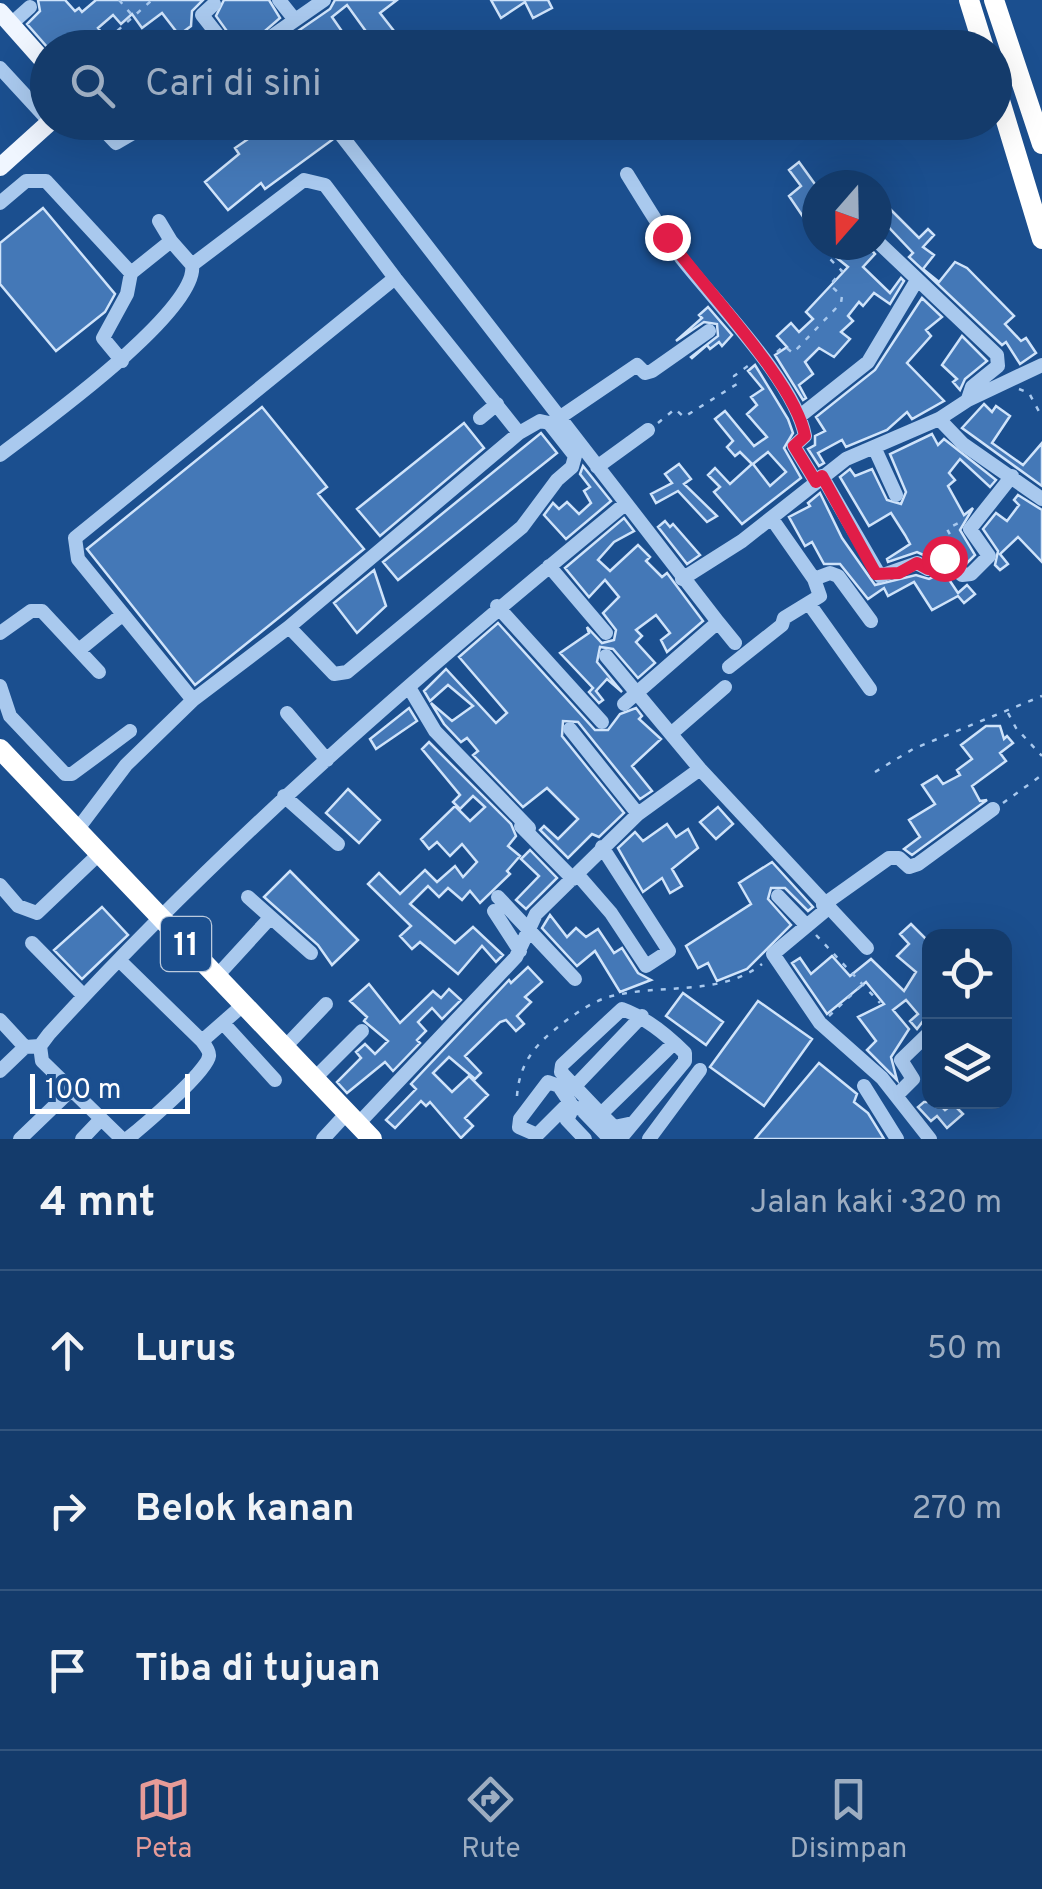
<!DOCTYPE html>
<html lang="id">
<head>
<meta charset="utf-8">
<style>
	:root { --surface:#143b6b; --page:#214673; --text:#f1f3f6; --muted:#9dadc1; --line:#33557e; --accent:#e69b98 }
	body { margin:0; font-family:Overpass,sans-serif; background:var(--page); color:var(--text) }
	.controls { position:absolute; right:30px; bottom:30px; display:grid; overflow:hidden; border-radius:20px; box-shadow:0 10px 40px #0002 }
	.controls button { width:90px; height:90px; display:grid; place-items:center; padding:0; border:0; border-bottom:2px solid var(--line); background:var(--surface); color:var(--text); font:50px sans-serif }
	.compass { position:absolute; left:802px; top:170px; width:90px; height:90px; border-radius:50%; background:var(--surface); box-shadow:0 10px 40px #0002; rotate:200deg }
	.scale { position:absolute; left:30px; bottom:25px; width:160px; box-sizing:border-box; padding-left:10px; border:5px solid #fff; border-top:0; font-size:28px; line-height:35px; white-space:nowrap; color:#fff; -webkit-text-stroke:8px #1b4f8f; paint-order:stroke }
	.stop { position:absolute; width:30px; height:30px; margin:-22px; border:8px solid #e11d48; border-radius:50%; background:#fff }
	.stop.end { background:#e11d48; border-color:#fff; box-shadow:0 2px 10px #0008 }
	.list { margin:0; padding:0; list-style:none }
	h2 { display:flex; justify-content:space-between; align-items:center; height:130px; margin:0; padding:0 40px; font-size:42px }
	h2 small { font-size:32px; font-weight:400; color:var(--muted) }
	.list li { display:grid; grid-template-columns:65px 1fr auto; gap:30px; align-items:center; box-sizing:border-box; height:160px; padding:0 40px; border-top:2px solid var(--line) }
	.list b { display:block; font-size:38px; white-space:nowrap }
	.list em { font-size:32px; font-style:normal; color:var(--muted) }
	.icon { flex:none; width:55px; height:55px; fill:none; stroke:currentColor; stroke-width:2; stroke-linecap:round; stroke-linejoin:round }
	.map { position:relative; flex:none; width:1042px; height:1139px; overflow:hidden }
	.search { position:absolute; background:var(--surface); box-shadow:0 10px 40px #0002; left:30px; right:30px; top:30px; height:110px; display:flex; align-items:center; gap:25px; box-sizing:border-box; padding:0 35px; border-radius:55px; color:var(--muted); font-size:38px }
	.sheet { height:610px; background:var(--surface) }
	nav { display:flex; justify-content:space-around; align-items:center; box-sizing:border-box; height:140px; border-top:2px solid var(--line); background:var(--surface); font-size:28px; color:var(--muted) }
	nav a { display:grid; justify-items:center; gap:5px }
	nav .on { color:var(--accent) }
	.map>svg:first-child { display:block }
	.building { fill:#4478b7; stroke:#cfe3fa; stroke-width:2.5; fill-rule:evenodd }
	.lines { fill:none; stroke-linecap:round; stroke-linejoin:round }
	.path { stroke:#a9c9ee; stroke-width:2.5; stroke-dasharray:5 8; stroke-linecap:butt }
	.minor { stroke:#a9c9ee; stroke-width:14 }
	.major { stroke:#f0f6ff; stroke-width:18 }
	.highway { stroke:#fff; stroke-width:20 }
	.route { stroke:#e11d48; stroke-width:12 }
	.labels { text-anchor:middle; stroke-width:8; stroke-linejoin:round; paint-order:stroke }
	.shield { fill:#1b4f8f; stroke:#bbcadd; stroke-width:2.5 }
	.shield-label { font-size:32px; font-weight:bold; fill:#fff }
</style>
</head>
<body>
<div class="map">
<svg width="1042" height="1139" viewBox="0 0 1042 1139">
	<rect width="100%" height="100%" fill="#1b4f8f"/>
	<path class="building" d="M 38,0 L 65,0 L 75,11 L 79,8 L 82,12 L 96,0 L 203,0 L 192,11 L 191,26 L 179,35 L 162,13 L 142,28 L 132,14 L 121,24 L 113,15 L 98,28 L 105,37 L 93,47 L 81,38 L 68,48 L 48,48 L 27,24 L 40,11 Z
		M 224,0 L 269,0 L 280,18 L 245,48 L 239,48 L 216,16 Z
		M 335,0 L 397,0 L 380,13 L 394,31 L 380,48 L 341,48 L 365,30 L 347,5 L 332,17 L 348,40 L 338,48 L 287,48 L 282,42 L 330,9 Z
		M 491,0 L 548,0 L 552,8 L 533,18 L 525,2 L 501,18 Z
		M 239,122 L 254,122 L 260,130 L 270,122 L 320,122 L 332,140 L 265,189 L 261,183 L 228,210 L 205,182 L 239,154 L 235,148 L 251,137 Z
		M 799,162 L 817,187 L 817,218 L 808,224 L 789,196 L 801,186 L 789,170 Z
		M 43,208 L 115,294 L 105,312 L 56,351 L 0,284 L 0,243 Z
		M 889,208 L 919,238 L 928,229 L 934,235 L 923,247 L 934,255 L 923,269 L 939,282 L 955,262 L 967,268 L 1014,316 L 1005,324 L 1021,341 L 1026,338 L 1036,353 L 1020,364 L 1006,342 L 1002,345 L 909,257 L 913,253 L 879,217 Z
		M 840,245 L 867,245 L 875,254 L 863,267 L 890,293 L 901,278 L 904,281 L 890,304 L 874,293 L 863,306 L 859,302 L 848,316 L 853,321 L 841,332 L 850,339 L 834,357 L 819,348 L 805,362 L 813,374 L 799,385 L 806,398 L 803,400 L 775,355 L 787,347 L 777,336 L 791,323 L 799,332 L 813,319 L 806,312 L 848,267 L 832,254 Z
		M 922,298 L 942,317 L 926,330 L 931,336 L 907,363 L 944,401 L 912,419 L 907,412 L 887,430 L 846,447 L 842,440 L 818,453 L 824,463 L 819,466 L 808,449 L 815,445 L 815,436 L 825,431 L 816,417 L 875,370 Z
		M 708,307 L 732,335 L 722,346 L 719,342 L 710,349 L 707,345 L 692,358 L 691,357 L 718,336 L 717,324 L 704,322 L 676,341 L 702,318 L 699,315 Z
		M 962,336 L 987,361 L 965,379 L 960,390 L 953,382 L 957,379 L 942,365 Z
		M 755,365 L 788,419 L 793,433 L 784,448 L 801,478 L 742,524 L 714,492 L 720,487 L 708,475 L 715,468 L 730,484 L 752,464 L 740,452 L 735,456 L 727,447 L 733,441 L 715,419 L 725,411 L 754,446 L 767,437 L 747,414 L 757,405 L 751,397 L 763,389 L 748,371 ZM 768,452 L 786,472 L 770,486 L 753,464 Z
		M 984,404 L 992,412 L 996,406 L 1010,416 L 992,443 L 1023,465 L 1042,443 L 1042,486 L 962,428 Z
		M 262,407 L 327,487 L 318,494 L 364,549 L 195,685 L 87,549 Z
		M 464,423 L 484,448 L 380,536 L 357,509 Z
		M 541,433 L 557,453 L 398,580 L 383,562 Z
		M 932,434 L 938,445 L 944,439 L 996,480 L 990,487 L 960,459 L 949,473 L 955,480 L 948,486 L 964,515 L 973,508 L 960,530 L 975,555 L 966,564 L 945,547 L 928,557 L 917,552 L 888,562 L 887,559 L 910,544 L 905,535 L 891,513 L 869,526 L 840,477 L 850,469 L 855,476 L 872,469 L 887,500 L 901,504 L 906,492 L 890,454 Z
		M 679,464 L 691,479 L 684,484 L 717,516 L 707,522 L 678,491 L 656,503 L 651,494 L 672,483 L 665,474 Z
		M 583,466 L 611,501 L 566,539 L 544,515 L 553,503 L 559,509 L 567,502 L 579,514 L 591,503 L 584,491 L 590,487 L 580,474 Z
		M 820,493 L 842,538 L 875,585 L 916,575 L 929,579 L 944,572 L 958,593 L 967,585 L 975,594 L 964,603 L 958,596 L 932,610 L 914,582 L 888,596 L 884,588 L 868,599 L 840,564 L 824,564 L 812,542 L 805,546 L 789,517 L 810,506 L 808,503 Z
		M 1018,495 L 1042,510 L 1042,562 L 1018,537 L 1000,554 L 1008,564 L 1000,570 L 995,565 L 998,551 L 983,529 L 996,513 L 1007,521 L 1019,505 L 1014,500 Z
		M 624,518 L 634,531 L 614,542 L 598,560 L 610,571 L 638,545 L 650,557 L 646,561 L 662,577 L 667,573 L 703,621 L 667,652 L 661,640 L 670,633 L 656,615 L 636,630 L 642,636 L 636,642 L 655,663 L 638,678 L 613,649 L 600,647 L 597,662 L 622,692 L 607,679 L 596,691 L 603,700 L 599,703 L 589,692 L 593,688 L 560,653 L 589,633 L 587,627 L 602,643 L 614,640 L 616,630 L 603,613 L 619,597 L 605,580 L 589,597 L 565,568 Z
		M 665,521 L 670,527 L 673,524 L 700,555 L 687,564 L 658,527 Z
		M 374,570 L 386,606 L 357,633 L 334,603 Z
		M 498,623 L 595,730 L 608,730 L 620,714 L 636,708 L 642,716 L 639,719 L 661,739 L 632,766 L 652,791 L 640,799 L 578,722 L 563,721 L 562,736 L 624,813 L 599,837 L 592,834 L 568,858 L 540,830 L 544,826 L 558,839 L 578,819 L 547,788 L 523,807 L 473,755 L 478,751 L 467,738 L 461,742 L 444,724 L 431,703 L 452,721 L 473,706 L 448,685 L 430,701 L 424,691 L 446,669 L 496,723 L 507,713 L 459,657 Z
		M 409,708 L 417,721 L 376,749 L 370,739 Z
		M 986,726 L 1000,726 L 1004,739 L 1007,736 L 1013,743 L 1000,753 L 1006,761 L 972,786 L 980,801 L 987,800 L 912,855 L 904,849 L 920,837 L 909,820 L 935,804 L 922,785 L 937,776 L 943,784 L 960,775 L 957,770 L 972,759 L 961,745 Z
		M 429,742 L 511,824 L 516,836 L 508,846 L 520,856 L 507,871 L 510,874 L 480,903 L 470,891 L 462,900 L 448,888 L 439,897 L 428,886 L 410,904 L 455,943 L 473,927 L 503,955 L 496,962 L 482,946 L 458,974 L 420,942 L 412,949 L 400,936 L 411,926 L 368,884 L 379,873 L 400,894 L 425,870 L 437,882 L 455,866 L 463,877 L 477,862 L 462,844 L 450,856 L 437,842 L 429,849 L 421,839 L 455,806 L 470,821 L 485,807 L 473,796 L 460,809 L 453,802 L 460,795 L 422,749 Z
		M 348,789 L 380,820 L 359,843 L 326,813 Z
		M 718,807 L 733,824 L 716,839 L 700,822 Z
		M 667,824 L 676,837 L 688,829 L 698,848 L 672,869 L 682,886 L 670,893 L 662,878 L 643,892 L 618,848 L 635,832 L 643,841 Z
		M 530,850 L 557,878 L 526,909 L 516,900 L 539,876 L 521,859 Z
		M 772,862 L 813,907 L 808,911 L 785,888 L 771,888 L 768,899 L 791,925 L 747,969 L 717,981 L 708,963 L 698,968 L 686,946 L 751,904 L 739,883 Z
		M 290,871 L 358,940 L 332,965 L 318,945 L 264,897 Z
		M 102,907 L 128,935 L 82,979 L 54,950 Z
		M 550,915 L 567,937 L 576,928 L 586,937 L 598,929 L 614,953 L 622,948 L 638,973 L 651,980 L 620,992 L 595,951 L 577,966 L 542,928 Z
		M 911,924 L 930,943 L 930,1012 L 917,1029 L 910,1021 L 918,1014 L 906,1000 L 893,1010 L 909,1029 L 891,1057 L 897,1080 L 867,1050 L 876,1041 L 858,1017 L 884,1004 L 866,982 L 827,1014 L 792,963 L 800,958 L 811,974 L 832,956 L 850,976 L 871,959 L 904,991 L 916,972 L 897,956 L 909,944 L 900,934 Z
		M 528,967 L 542,982 L 525,997 L 531,1002 L 517,1016 L 524,1024 L 516,1031 L 506,1020 L 500,1022 L 465,1056 L 481,1073 L 475,1079 L 449,1057 L 433,1073 L 452,1092 L 469,1076 L 488,1095 L 465,1118 L 473,1126 L 461,1138 L 430,1102 L 426,1106 L 421,1101 L 395,1128 L 386,1120 L 416,1089 L 411,1084 L 509,980 L 511,983 Z
		M 369,984 L 400,1023 L 433,991 L 441,998 L 449,989 L 461,1000 L 442,1019 L 432,1008 L 418,1022 L 426,1031 L 417,1040 L 420,1043 L 393,1071 L 385,1062 L 347,1093 L 337,1082 L 361,1058 L 356,1052 L 365,1044 L 375,1054 L 388,1041 L 364,1021 L 367,1017 L 350,1001 Z
		M 683,993 L 723,1022 L 706,1045 L 666,1016 Z
		M 758,1001 L 812,1039 L 764,1106 L 710,1067 Z
		M 819,1063 L 857,1094 L 854,1102 L 868,1113 L 884,1139 L 755,1139 Z
		M 924,1102 L 937,1102 L 945,1110 L 953,1104 L 963,1114 L 947,1128 L 937,1116 L 931,1121 L 918,1107 Z"/>
	<g class="lines">
		<path class="path" d="M 119,0 L 132,15
			M 98,48 L 152,0
			M 777,352 L 784,346 L 793,353 L 841,303 L 842,296 L 830,285 L 842,271 L 827,256 L 835,245
			M 1019,389 L 1029,393 L 1042,417
			M 658,423 L 675,409 L 684,417 L 737,384 L 734,376 L 752,363
			M 948,544 L 953,540 L 947,529 L 962,521
			M 1008,713 L 1016,728 L 1042,756
			M 875,772 L 913,749 L 1042,696
			M 1003,803 L 1042,775
			M 816,935 L 880,1003
			M 829,1016 L 863,984
			M 517,1096 C 519,1068 531,1049 553,1031 C 569,1018 586,1005 605,998 C 657,982 719,998 762,964"/>
		<path class="minor" d="M 279,0 L 295,20
			M 214,4 L 202,15 L 228,48
			M 11,24 L 30,7
			M 255,48 L 324,0
			M 390,48 L 397,42
			M 0,68 L 48,120
			M 96,122 L 116,143 L 152,122
			M 331,122 L 718,622 L 624,704
			M 627,174 C 645,203 662,232 682,259 C 717,304 795,382 805,436 L 794,446 L 816,482
			M 0,203 L 26,181 L 46,181 L 131,273
			M 159,221 L 171,241
			M 877,241 L 997,355 L 998,366 L 972,387 L 968,399
			M 122,361 L 103,338 L 127,294 L 131,273 L 171,241 L 192,265
			M 800,416 L 868,362 L 917,280
			M 480,418 L 497,404
			M 559,418 L 637,365 L 645,373 L 652,371 L 709,331
			M 939,419 L 963,444 L 1042,499
			M 874,447 L 896,495
			M 0,455 C 38,426 200,310 192,265 L 304,180 L 325,185 L 395,278
			M 597,467 L 648,430
			M 822,476 L 880,576 L 917,563 L 928,569 L 945,558 L 962,575 L 971,574 L 989,556 L 970,529 L 1012,476
			M 549,566 L 606,633
			M 682,579 L 742,541 L 846,459 L 939,419 L 968,400 L 1042,365
			M 814,579 L 830,573 L 838,576 L 871,621
			M 810,605 L 870,689
			M 497,606 L 602,722
			M 718,622 L 735,643
			M 0,633 L 31,611 L 42,611 L 99,672
			M 79,650 L 123,614
			M 606,656 L 700,769 L 867,948
			M 729,667 L 782,625 L 784,618 L 820,596 L 814,579 L 772,519
			M 0,686 L 10,716 L 65,774 L 72,774 L 130,731
			M 410,689 L 435,731 L 529,828 L 528,833
			M 193,700 L 289,627 L 334,674 L 347,672 L 522,527 L 557,480 L 572,467 L 575,456 L 549,423 L 540,421 L 519,433 L 289,627
			M 287,713 L 327,760
			M 570,729 L 638,814
			M 672,733 L 725,687
			M 284,796 L 338,844
			M 521,826 L 573,879
			M 77,830 L 126,765 L 193,700 L 78,559 L 75,538 L 395,278 L 519,433
			M 578,875 L 611,913 L 646,966 L 669,951 L 602,847
			M 0,885 L 18,906 L 37,913 L 100,853
			M 778,896 L 807,926
			M 248,897 L 311,953
			M 498,897 L 575,979
			M 823,905 L 889,858 L 899,858 L 909,867 L 918,864 L 993,809
			M 827,909 L 773,954 L 820,1023 L 882,1078 L 930,1139
			M 494,911 L 520,951
			M 32,943 L 84,996
			M 119,960 L 202,1041
			M 216,977 L 270,918
			M 0,1020 L 25,1047
			M 223,1023 L 275,1080
			M 284,1048 L 326,1004
			M 0,1071 L 25,1047 L 40,1046
			M 314,1079 L 362,1031
			M 575,1086 L 642,1016
			M 864,1086 L 897,1139
			M 897,1095 L 913,1079 L 901,1060 L 930,1032
			M 570,1102 L 537,1135 L 519,1127 L 520,1119 L 548,1082 L 559,1086 L 573,1107
			M 601,1114 L 614,1127 L 633,1123
			M 358,1124 L 516,957 L 536,914 L 638,814 L 700,769
			M 20,1139 L 71,1090
			M 82,1139 L 101,1119
			M 122,1139 L 42,1061 L 40,1046 L 49,1034 C 225,841 423,670 625,504
			M 127,1139 C 141,1128 208,1071 209,1056 C 210,1052 205,1045 202,1041 L 243,1005
			M 323,1139 L 347,1113
			M 585,1139 L 567,1120 L 573,1107 L 581,1109 L 610,1139
			M 620,1139 L 685,1061 L 685,1053 C 667,1035 647,1018 622,1009 L 562,1065 L 561,1072 L 601,1114 L 674,1043
			M 649,1139 L 700,1070"/>
		<path class="major" d="M 0,12 L 48,66
			M 0,167 L 50,122"/>
		<path class="highway" d="M 969,0 L 984,48
			M 994,0 L 1042,144
			M 994,81 L 1042,239
			M 0,749 L 372,1139"/>
	</g>
	<g class="lines">
		<path class="route" d="M 667,237 C 702,286 796,383 805,436 L 794,446 L 816,482 L 822,476 L 876,574 L 899,573 L 917,563 L 928,569 L 944,558"/>
	</g>
	<g class="labels">
		<rect class="shield" x="161" y="917" width="50" height="54" rx="8"/>
		<g class="shield-label">
			<text x="186" y="955">11</text>
		</g>
	</g>
</svg>
<div class="controls">
<button><svg class="icon" aria-label="locate" viewBox="0 0 24 24"><circle cx="12" cy="12" r="6"/><path d="M12 2v4M12 18v4M2 12h4M18 12h4"/></svg></button>
<button><svg class="icon" aria-label="layers" viewBox="0 0 24 24"><path d="M12 4l9 5-9 5-9-5zM3 14l9 5 9-5"/></svg></button>
</div>
<svg class="compass" viewBox="-18 -18 36 36"><path d="M0-13l5 13h-10z" fill="#e53935"/><path d="M0 13l5-13h-10z" fill="#9dadc1"/></svg>
<div class="scale">100 m</div>
<div class="stop" style="left:944px;top:558px"></div>
<div class="stop end" style="left:667px;top:237px"></div>
<div class="search"><svg class="icon" aria-label="search" viewBox="0 0 24 24"><circle cx="10" cy="10" r="6"/><path d="M15 15l6 6"/></svg>Cari di sini</div>
</div>
<section class="sheet">
<h2>4 mnt<small>Jalan kaki · 320 m</small></h2>
<ul class="list">
<li><svg class="icon" aria-label="ahead" viewBox="0 0 24 24"><path d="M12 20V5M6 11l6-6 6 6"/></svg><div><b>Lurus</b></div><em>50 m</em></li>
<li><svg class="icon" aria-label="right" viewBox="0 0 24 24"><path d="M7 20v-9h11M14 6l5 5-5 5"/></svg><div><b>Belok kanan</b></div><em>270 m</em></li>
<li><svg class="icon" aria-label="arrive" viewBox="0 0 24 24"><path d="M6 21V4h12l-3 4 3 4H6"/></svg><div><b>Tiba di tujuan</b></div></li>
</ul>
</section>
<nav>
<a class="on"><svg class="icon" aria-label="map" viewBox="0 0 24 24"><path d="M3 6l6-2 6 2 6-2v14l-6 2-6-2-6 2zM9 4v14M15 6v14"/></svg>Peta</a>
<a><svg class="icon" aria-label="directions" viewBox="0 0 24 24"><path d="M12 3l9 9-9 9-9-9zM9 14v-3h6M13 9l2 2-2 2"/></svg>Rute</a>
<a><svg class="icon" aria-label="saved" viewBox="0 0 24 24"><path d="M7 4h10v16l-5-4-5 4z"/></svg>Disimpan</a>
</nav>
</body>
</html>
